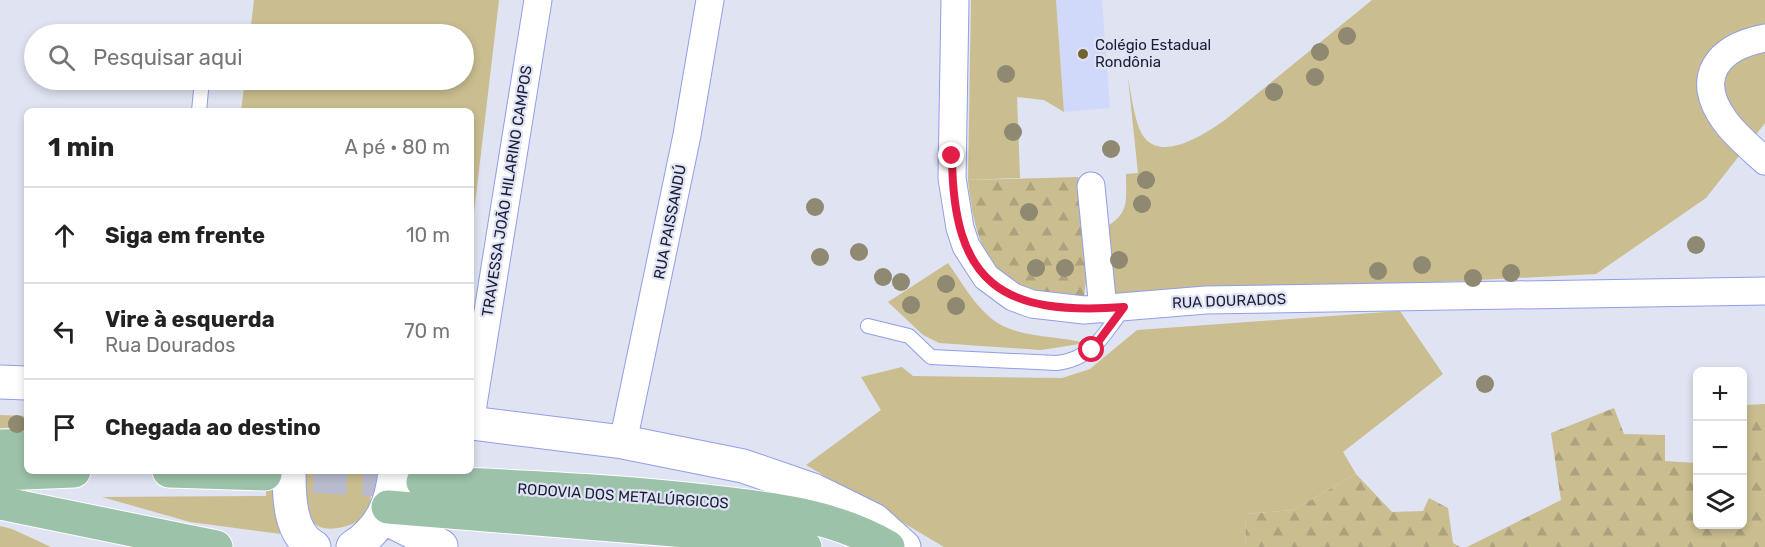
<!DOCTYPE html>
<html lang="pt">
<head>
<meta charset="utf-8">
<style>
	:root { --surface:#fff; --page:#f6f6f6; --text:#222; --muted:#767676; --line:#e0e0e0 }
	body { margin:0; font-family:Rubik,sans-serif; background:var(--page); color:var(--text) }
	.controls { position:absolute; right:18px; bottom:18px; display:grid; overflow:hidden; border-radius:9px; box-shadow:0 3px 9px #0003 }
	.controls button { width:54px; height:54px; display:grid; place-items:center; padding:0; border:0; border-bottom:2px solid var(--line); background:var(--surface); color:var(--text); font:30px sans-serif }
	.stop { position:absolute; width:18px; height:18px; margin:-14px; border:4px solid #e11d48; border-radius:50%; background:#fff }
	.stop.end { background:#e11d48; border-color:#fff; box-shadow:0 2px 6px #0008 }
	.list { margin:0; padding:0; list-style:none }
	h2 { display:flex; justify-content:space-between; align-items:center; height:78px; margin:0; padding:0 24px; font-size:26px }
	h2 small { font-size:20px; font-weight:400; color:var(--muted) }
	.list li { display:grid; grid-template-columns:39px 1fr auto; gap:18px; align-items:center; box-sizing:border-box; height:96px; padding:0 24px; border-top:2px solid var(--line) }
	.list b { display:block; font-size:22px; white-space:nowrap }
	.list p { margin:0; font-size:20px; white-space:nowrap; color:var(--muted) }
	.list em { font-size:20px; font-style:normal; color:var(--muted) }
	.icon { flex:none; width:33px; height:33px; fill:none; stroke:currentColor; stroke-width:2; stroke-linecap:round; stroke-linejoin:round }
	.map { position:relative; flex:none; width:1765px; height:547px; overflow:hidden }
	.search { position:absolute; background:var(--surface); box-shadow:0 3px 9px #0003; left:24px; top:24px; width:450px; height:66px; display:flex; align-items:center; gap:15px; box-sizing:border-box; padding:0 21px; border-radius:33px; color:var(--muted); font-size:22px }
	.panel { position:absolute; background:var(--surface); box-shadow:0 3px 9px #0003; left:24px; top:108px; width:450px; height:366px; border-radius:9px }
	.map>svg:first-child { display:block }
	.built { fill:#d1d9fa }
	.green { fill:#cabd90 }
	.forest { fill:url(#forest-firs) }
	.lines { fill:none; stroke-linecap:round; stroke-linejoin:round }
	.primary-tunnel { stroke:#b7bbcd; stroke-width:33; stroke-dasharray:33 16; stroke-linecap:butt }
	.service-casing { stroke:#909fe7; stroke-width:16 }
	.minor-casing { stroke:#909fe7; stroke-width:29 }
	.tertiary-casing { stroke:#909fe7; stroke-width:35 }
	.primary-casing { stroke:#fff; stroke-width:35 }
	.service { stroke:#fff; stroke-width:14 }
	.minor { stroke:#fff; stroke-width:27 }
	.tertiary { stroke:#fff; stroke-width:33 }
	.primary { stroke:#9dc2aa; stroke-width:33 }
	.tree { fill:#8e8970 }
	.route { stroke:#e11d48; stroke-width:8 }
	.poi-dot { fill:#716431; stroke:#dfe3f2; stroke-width:2 }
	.labels { text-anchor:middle; stroke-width:4.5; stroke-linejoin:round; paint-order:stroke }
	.poi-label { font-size:15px; fill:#181d39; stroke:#dfe3f2; text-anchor:start }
	.street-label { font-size:15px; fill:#181d39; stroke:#dfe3f2 }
</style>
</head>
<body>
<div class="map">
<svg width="1765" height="547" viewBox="0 0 1765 547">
	<defs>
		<pattern id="forest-firs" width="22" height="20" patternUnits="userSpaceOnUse" patternTransform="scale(1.5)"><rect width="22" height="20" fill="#cabd90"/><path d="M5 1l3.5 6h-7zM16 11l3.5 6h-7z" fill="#ada27d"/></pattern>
	</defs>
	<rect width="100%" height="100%" fill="#dfe3f2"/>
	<path class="built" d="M 1056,0 L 1102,0 L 1110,108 L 1064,112 Z"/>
	<path class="green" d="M 254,0 L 499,0 L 471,238 L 471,111 L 241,111 L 245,80 L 464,80 L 464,34 L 250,34 Z
		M 971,0 L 1056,0 L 1064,112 L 1044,100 L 1017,97 L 1020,178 L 968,180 Z
		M 1372,0 L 1765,0 L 1765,123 L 1706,198 L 1596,274 L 1110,299 L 1103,229 C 1130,213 1126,203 1126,174 L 1138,173 L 1128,78 C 1131,93 1133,110 1138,125 C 1152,169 1202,136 1225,120 Z
		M 948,263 C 963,284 979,314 1003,326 C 1028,338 1060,336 1086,343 L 1041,350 L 939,343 L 923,335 L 888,302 Z
		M 1400,311 L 1443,374 L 1343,452 L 1356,474 L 1293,510 L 1246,514 L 1245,547 L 944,547 L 806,465 L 881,410 L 861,377 L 902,367 L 913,376 L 1062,378 L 1090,369 L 1137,330 Z
		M 0,415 L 27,416 L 27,434 L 0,435 Z
		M 267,471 L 289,535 L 190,522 L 102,497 L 266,496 Z
		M 305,471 L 373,471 L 369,515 C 352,527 318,539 306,514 C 301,503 305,483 305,471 Z
		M 0,526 L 12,529 L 51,547 L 0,547 Z"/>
	<path class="forest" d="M 1078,177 L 1087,274 L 1084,296 C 1073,297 1063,295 1052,294 C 986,288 974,236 968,180 Z
		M 1765,404 L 1765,547 L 1467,547 L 1561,500 L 1551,433 L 1614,408 L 1624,434 L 1665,435 L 1665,461 L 1697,463 L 1698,524 L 1742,524 L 1743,405 Z
		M 1356,474 L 1392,512 L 1423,511 L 1429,498 L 1448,508 L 1453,543 L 1460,547 L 1245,547 L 1246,514 L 1293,510 Z"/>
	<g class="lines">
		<path class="primary-tunnel" d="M 265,474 L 422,482"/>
		<defs>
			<path id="service" d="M 199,111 L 202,80
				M 868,326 L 909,336 L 931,357 L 1056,363 C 1091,360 1105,334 1124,307"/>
			<path id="minor" d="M 955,0 L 952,178 L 960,228 L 966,246 L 986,277 L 1013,297 L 1032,304 L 1084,310 L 1206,300 L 1765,291
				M 1765,38 C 1718,47 1693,77 1725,121 C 1736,136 1751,148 1765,161
				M 1091,186 L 1103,309
				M 471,417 L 538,0
				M 623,442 L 687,135 L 710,0"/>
			<path id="tertiary" d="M 0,382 L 27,383
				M 471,423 L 623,442 L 743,466 L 813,490 L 874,520 L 904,547
				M 289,471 C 289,495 289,534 314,547
				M 383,517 L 441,546
				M 353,547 C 381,529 392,504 395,471"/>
			<path id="primary" d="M 0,446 L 27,445
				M 169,471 L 265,474
				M 0,474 L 74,471
				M 423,482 C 517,487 611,490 704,501 C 768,508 831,514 888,547
				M 0,503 L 216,547
				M 388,507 L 748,536 L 805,547"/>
		</defs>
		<use href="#service" class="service-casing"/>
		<use href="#minor" class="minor-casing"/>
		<use href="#tertiary" class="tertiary-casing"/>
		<use href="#primary" class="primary-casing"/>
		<use href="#service" class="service"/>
		<use href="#minor" class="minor"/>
		<use href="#tertiary" class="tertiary"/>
		<use href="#primary" class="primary"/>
	</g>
	<g class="tree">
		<circle cx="1347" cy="36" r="9"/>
		<circle cx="1320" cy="52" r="9"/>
		<circle cx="1006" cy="74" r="9"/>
		<circle cx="1315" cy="77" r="9"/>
		<circle cx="1274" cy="92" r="9"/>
		<circle cx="1013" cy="132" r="9"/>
		<circle cx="1111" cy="149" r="9"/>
		<circle cx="1146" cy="180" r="9"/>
		<circle cx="1142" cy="204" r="9"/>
		<circle cx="815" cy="207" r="9"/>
		<circle cx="1029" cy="212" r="9"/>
		<circle cx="1696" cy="245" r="9"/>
		<circle cx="859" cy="252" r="9"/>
		<circle cx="820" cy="257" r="9"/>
		<circle cx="1119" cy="260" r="9"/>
		<circle cx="1422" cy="265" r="9"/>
		<circle cx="1036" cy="268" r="9"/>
		<circle cx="1065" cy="268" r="9"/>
		<circle cx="1378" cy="271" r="9"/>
		<circle cx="1511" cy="273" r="9"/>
		<circle cx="883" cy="277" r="9"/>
		<circle cx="1473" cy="278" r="9"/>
		<circle cx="901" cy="282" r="9"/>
		<circle cx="946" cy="284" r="9"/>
		<circle cx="911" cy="305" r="9"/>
		<circle cx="956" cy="306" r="9"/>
		<circle cx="1485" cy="384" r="9"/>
		<circle cx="17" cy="424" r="9"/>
	</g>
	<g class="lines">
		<path class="route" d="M 952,156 C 953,284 1001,316 1124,307 L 1092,350"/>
	</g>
	<circle class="poi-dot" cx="1083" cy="54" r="6"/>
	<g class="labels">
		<g class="poi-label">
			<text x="1095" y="50">Colégio Estadual<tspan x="1095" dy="17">Rondônia</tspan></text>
		</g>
		<g class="street-label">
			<text transform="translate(507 191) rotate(-81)" y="5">TRAVESSA JOÃO HILARINO CAMPOS</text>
			<text transform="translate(670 222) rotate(-79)" y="5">RUA PAISSANDÚ</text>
			<text transform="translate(1229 301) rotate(-2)" y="5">RUA DOURADOS</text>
			<text transform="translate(623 496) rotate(4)" y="5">RODOVIA DOS METALÚRGICOS</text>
		</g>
	</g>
</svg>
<div class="controls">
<button>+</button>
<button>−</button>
<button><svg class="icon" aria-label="layers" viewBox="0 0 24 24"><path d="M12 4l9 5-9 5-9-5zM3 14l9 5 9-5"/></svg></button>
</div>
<div class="stop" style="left:1092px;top:350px"></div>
<div class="stop end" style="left:952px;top:156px"></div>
<div class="search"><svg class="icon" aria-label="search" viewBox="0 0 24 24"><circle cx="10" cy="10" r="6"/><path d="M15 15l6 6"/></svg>Pesquisar aqui</div>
<section class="panel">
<h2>1 min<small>A pé · 80 m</small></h2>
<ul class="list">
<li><svg class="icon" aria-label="ahead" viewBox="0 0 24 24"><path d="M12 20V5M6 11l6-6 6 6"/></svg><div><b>Siga em frente</b></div><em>10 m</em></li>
<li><svg class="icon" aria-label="left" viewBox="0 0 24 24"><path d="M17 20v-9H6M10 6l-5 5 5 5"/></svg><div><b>Vire à esquerda</b><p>Rua Dourados</p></div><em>70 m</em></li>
<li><svg class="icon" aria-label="arrive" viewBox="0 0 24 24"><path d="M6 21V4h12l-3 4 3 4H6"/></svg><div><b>Chegada ao destino</b></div></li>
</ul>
</section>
</div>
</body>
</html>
